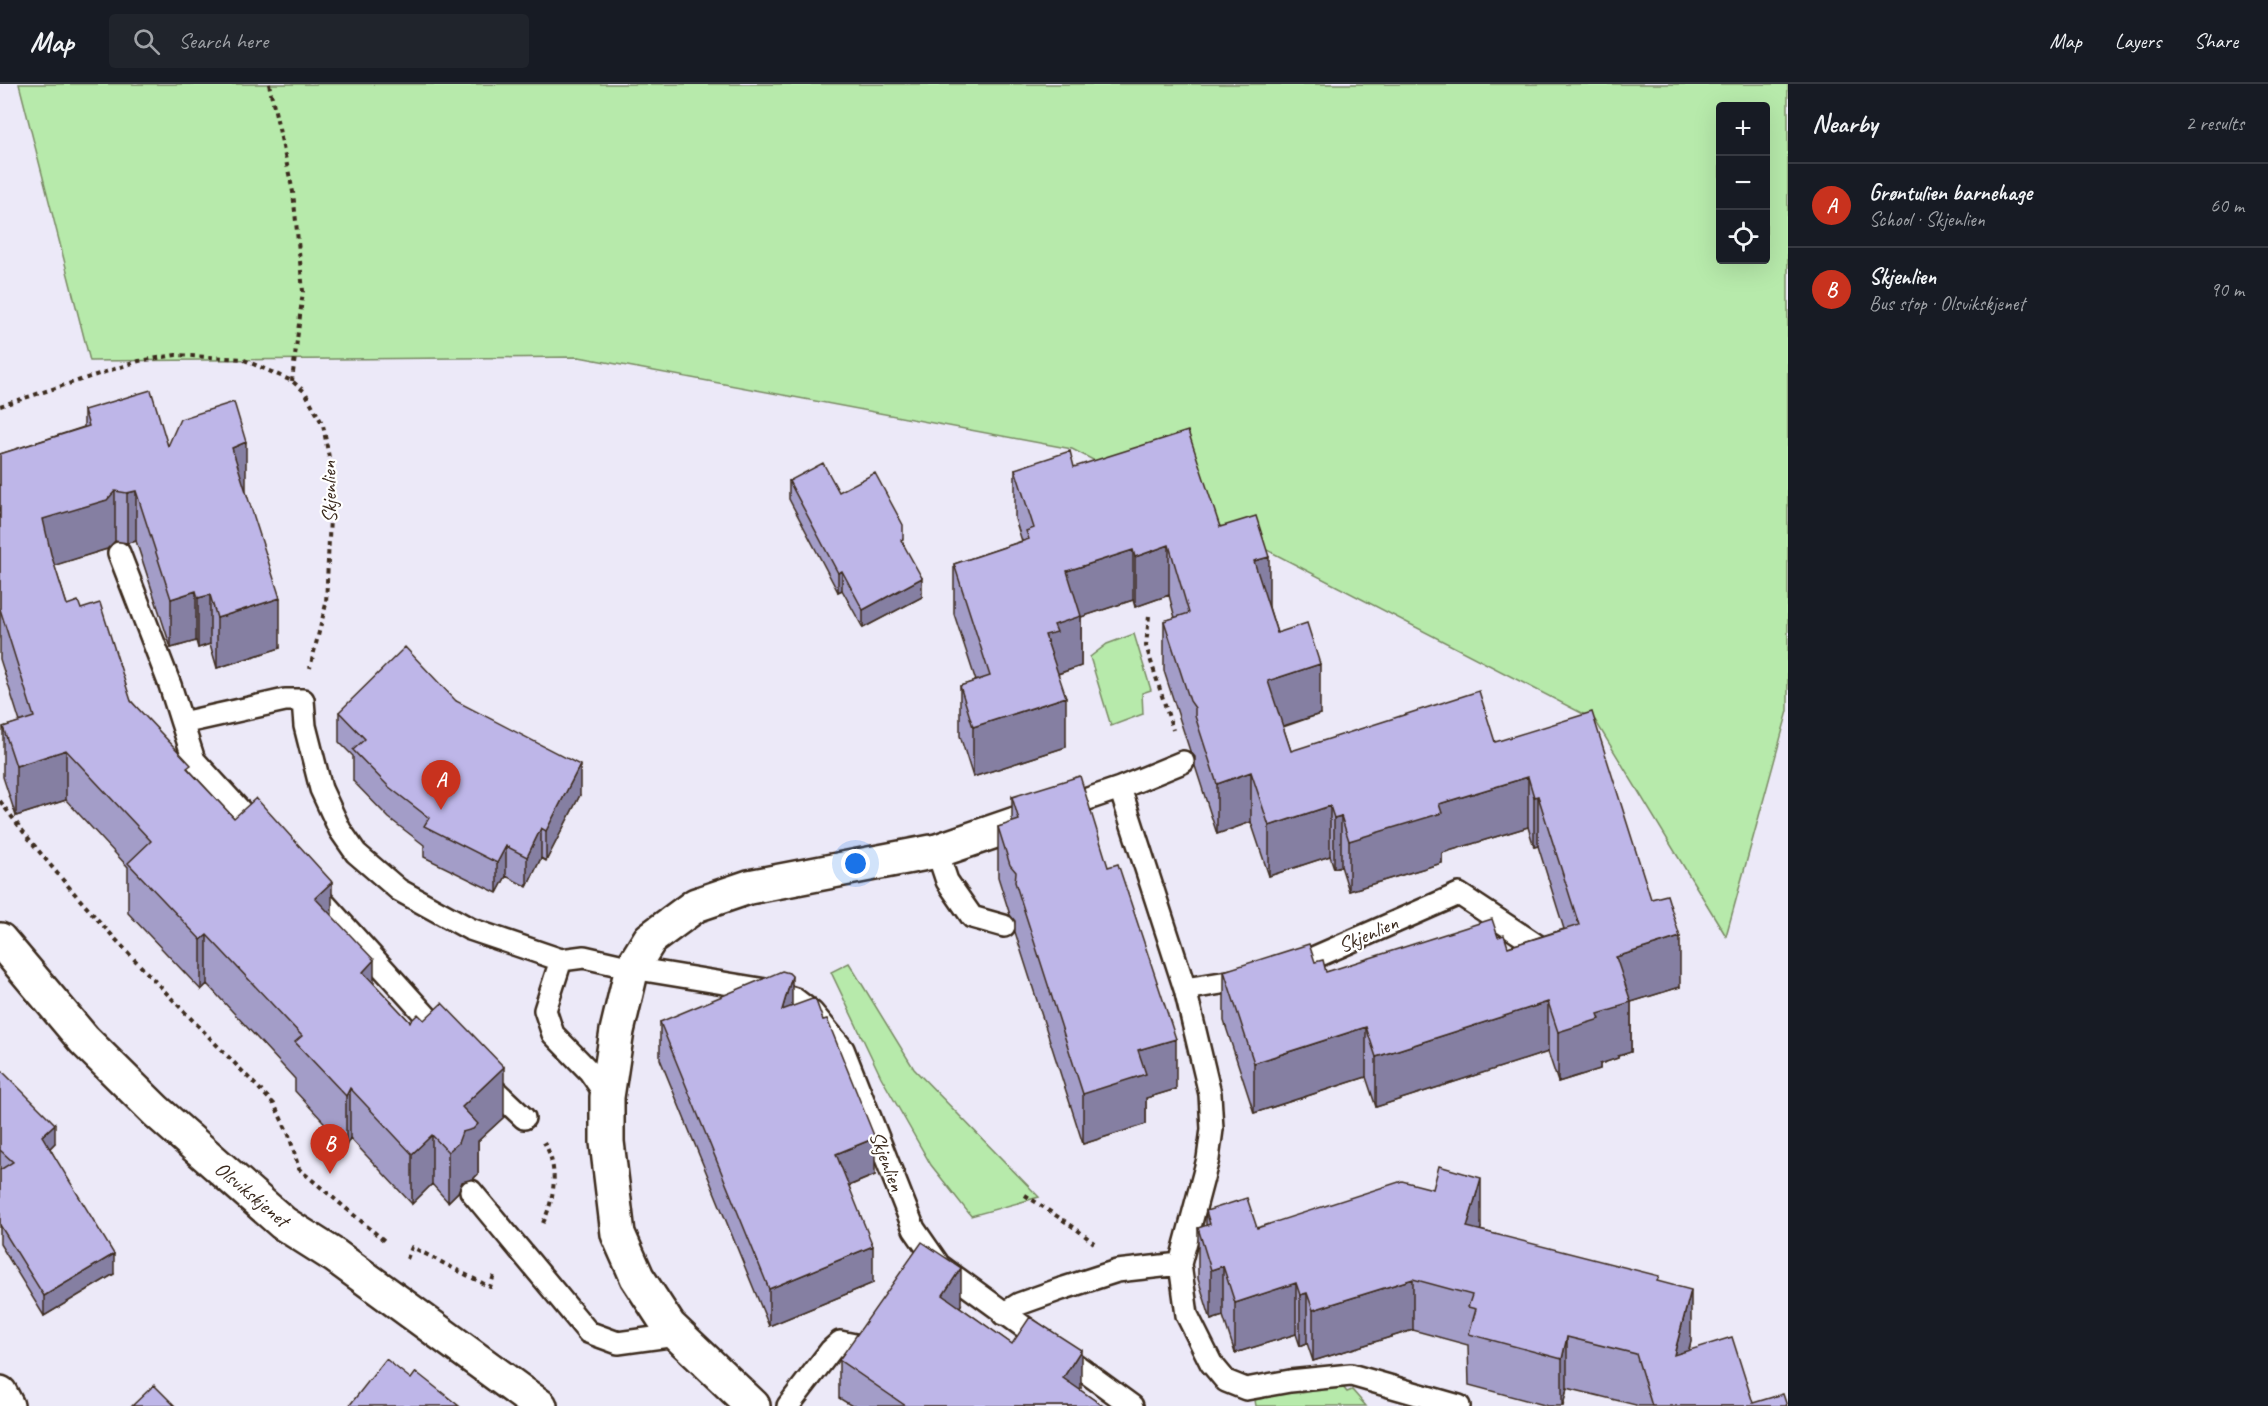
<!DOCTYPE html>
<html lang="en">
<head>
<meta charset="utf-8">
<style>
	:root { --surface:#171b24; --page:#20242c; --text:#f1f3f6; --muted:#9ea1a6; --line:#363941; --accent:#c8321e }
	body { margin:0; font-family:Caveat,sans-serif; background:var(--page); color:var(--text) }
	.controls { position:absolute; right:18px; top:18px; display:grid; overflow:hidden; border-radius:6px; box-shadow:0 6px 24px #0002 }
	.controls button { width:54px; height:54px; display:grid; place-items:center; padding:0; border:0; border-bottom:2px solid var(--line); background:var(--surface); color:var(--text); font:30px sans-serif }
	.you { position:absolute; left:856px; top:780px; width:21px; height:21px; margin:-15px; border:4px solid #fff; border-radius:50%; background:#1a73e8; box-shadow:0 0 0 9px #1a73e833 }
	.badge { display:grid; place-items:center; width:39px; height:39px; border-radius:50%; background:var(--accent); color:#fff; font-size:20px; font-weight:700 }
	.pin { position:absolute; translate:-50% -50px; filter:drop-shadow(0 2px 3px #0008) }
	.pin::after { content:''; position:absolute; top:32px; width:21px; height:18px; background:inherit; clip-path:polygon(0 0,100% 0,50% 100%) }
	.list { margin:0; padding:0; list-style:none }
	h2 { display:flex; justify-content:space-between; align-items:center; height:78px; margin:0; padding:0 24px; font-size:26px }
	h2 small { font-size:20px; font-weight:400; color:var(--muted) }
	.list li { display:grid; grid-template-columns:39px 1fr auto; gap:18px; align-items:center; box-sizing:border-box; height:84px; padding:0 24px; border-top:2px solid var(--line) }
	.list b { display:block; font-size:22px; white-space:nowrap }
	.list p { margin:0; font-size:20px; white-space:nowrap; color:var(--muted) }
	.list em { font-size:20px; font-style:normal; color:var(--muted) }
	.icon { flex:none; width:33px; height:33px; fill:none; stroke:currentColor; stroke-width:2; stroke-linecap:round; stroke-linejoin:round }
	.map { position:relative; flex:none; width:1788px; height:1322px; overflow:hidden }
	header { display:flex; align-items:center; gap:36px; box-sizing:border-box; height:84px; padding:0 30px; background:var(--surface); border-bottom:2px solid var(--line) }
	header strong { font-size:28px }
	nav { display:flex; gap:33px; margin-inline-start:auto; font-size:21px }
	.search { width:420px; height:54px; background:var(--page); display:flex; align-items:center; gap:15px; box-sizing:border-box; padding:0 21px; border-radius:6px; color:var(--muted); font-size:22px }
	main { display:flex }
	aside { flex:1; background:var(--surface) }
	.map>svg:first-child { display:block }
	.green { fill:#b7eaab; stroke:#798a64; stroke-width:1.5; fill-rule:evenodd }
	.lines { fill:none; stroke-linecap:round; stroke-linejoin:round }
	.lane-casing { stroke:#3b2a1e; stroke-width:26 }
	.street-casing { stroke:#3b2a1e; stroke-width:38 }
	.secondary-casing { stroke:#3b2a1e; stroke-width:38 }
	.path { stroke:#3b2a1e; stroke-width:4; stroke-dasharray:4.5 4.5; stroke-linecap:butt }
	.lane { stroke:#fff; stroke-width:21 }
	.street { stroke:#fff; stroke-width:33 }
	.secondary { stroke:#fff; stroke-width:33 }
	.wall { fill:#a39dc8; stroke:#3b2a1e; stroke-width:1.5 }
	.shaded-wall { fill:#857fa2; stroke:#3b2a1e; stroke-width:1.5 }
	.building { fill:#beb6e8; stroke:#3b2a1e; stroke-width:1.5 }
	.labels { text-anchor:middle; stroke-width:4.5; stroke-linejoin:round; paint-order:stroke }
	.street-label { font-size:21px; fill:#3b2a1e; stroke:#fff }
</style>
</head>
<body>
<header>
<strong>Map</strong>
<div class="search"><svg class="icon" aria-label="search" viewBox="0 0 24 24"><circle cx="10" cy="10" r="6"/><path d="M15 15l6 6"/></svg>Search here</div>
<nav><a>Map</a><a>Layers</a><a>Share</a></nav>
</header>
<main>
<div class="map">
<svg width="1788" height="1322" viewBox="0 0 1788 1322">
	<rect width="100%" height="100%" fill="#ece9f8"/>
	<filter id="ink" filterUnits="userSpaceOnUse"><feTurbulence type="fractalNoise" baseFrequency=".0167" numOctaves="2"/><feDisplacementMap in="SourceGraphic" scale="12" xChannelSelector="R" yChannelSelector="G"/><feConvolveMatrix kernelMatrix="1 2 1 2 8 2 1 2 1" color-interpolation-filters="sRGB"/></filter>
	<g filter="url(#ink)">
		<path class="green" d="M 19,0 L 1788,0 L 1788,627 L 1726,852 L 1595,636 L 1072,365 L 579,273 L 90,277 ZM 1720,22 L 1766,22 L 1766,176 L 1720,176 Z
			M 1134,550 L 1151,606 L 1142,609 L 1143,630 L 1111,642 L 1090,573 L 1107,560 Z
			M 849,879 L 914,985 L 1039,1113 L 971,1132 L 931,1081 L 881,993 L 831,888 Z
			M 1342,1302 L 1347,1308 L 1352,1306 L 1366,1322 L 1256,1322 L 1255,1316 L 1291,1307 L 1302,1309 Z"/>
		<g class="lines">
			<defs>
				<path id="lane" d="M 119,469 L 170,601 L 182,639
					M 1120,704 L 1185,905 L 1210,1010 L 1212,1045 L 1208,1075 L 1180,1180 L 1187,1231 L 1211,1279 L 1226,1297 L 1246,1305 L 1290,1297 L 1351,1291 L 1459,1322
					M 1073,720 L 1120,704 L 1183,678
					M 259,747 L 194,676 L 182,639 L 285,616 L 303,616 L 305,642 L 321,705 L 340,746 L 356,769 L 399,806 L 470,845 L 561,876 L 584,873 L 632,884 L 766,906 L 795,915 L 812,928 L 843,965 L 914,1145 L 939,1181 L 1132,1322
					M 937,767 L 947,797 L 972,833 L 1004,842
					M 314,808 L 446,954
					M 561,876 L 545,926 L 553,950 L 590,988 L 607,1013
					M 1288,885 L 1459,810 L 1538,862
					M 1185,905 L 1252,894
					M 483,995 L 524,1034
					M 471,1107 L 588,1248 L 618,1259 L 676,1251
					M 1003,1230 L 1019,1220 L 1061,1205 L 1117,1187 L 1180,1180
					M 788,1322 L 831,1266 L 840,1258 L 855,1261"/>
				<path id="street" d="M 0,1309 L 7,1322
					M 753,1322 L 669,1242 L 637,1193 L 618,1150 L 607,1058 L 607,1013 L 617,947 L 632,884 L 650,855 L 696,821 L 749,803 L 937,767 L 1039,732"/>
				<path id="secondary" d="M 0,856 L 84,956 L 156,1027 L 283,1139 L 335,1172 L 540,1322"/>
			</defs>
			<use href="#lane" class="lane-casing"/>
			<use href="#street" class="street-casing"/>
			<use href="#secondary" class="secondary-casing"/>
			<path class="path" d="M 269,0 L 293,108 L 303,207 L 292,297
				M 0,322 L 139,277 L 176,271 L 242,275 L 292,297 L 305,308 L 323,341 L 332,390 L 326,520 L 310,584
				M 1149,532 L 1146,562 L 1173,646
				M 0,717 C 81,827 180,922 274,1020 L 289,1051 L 299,1085 L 386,1158
				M 1025,1111 L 1075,1144 L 1094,1159
				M 543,1139 C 555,1113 559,1084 544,1058
				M 407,1175 L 412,1163 L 490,1203 L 495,1188"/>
			<use href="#lane" class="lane"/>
			<use href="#street" class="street"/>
			<use href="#secondary" class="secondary"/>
		</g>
		<path class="wall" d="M 84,326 L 168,362 L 246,408 L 280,564 L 217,584 L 210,560 L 198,564 L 196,557 L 171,564 L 136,457 L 127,459 L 115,457 L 107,465 L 54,481 L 67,521 L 81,525 L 131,617 L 191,688 L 234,734 L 332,832 L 374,900 L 410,938 L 504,1033 L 478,1057 L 478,1090 L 473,1095 L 462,1098 L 458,1108 L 448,1118 L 432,1100 L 412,1120 L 350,1054 L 346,1062 L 295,1007 L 295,995 L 207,900 L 201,906 L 128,829 L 128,783 L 66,716 L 16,732 L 3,693 L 3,643 L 20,638 L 0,575 L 0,370 L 84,343 Z
			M 1074,383 L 1220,443 L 1269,523 L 1277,549 L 1320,630 L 1283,643 L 1291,667 L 1495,658 L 1651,815 L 1680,903 L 1631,918 L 1631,968 L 1618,972 L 1618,974 L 1600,980 L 1600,985 L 1558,998 L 1548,968 L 1376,1023 L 1366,993 L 1254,1029 L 1224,937 L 1224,887 L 1315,878 L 1326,888 L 1498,853 L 1508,863 L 1564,845 L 1538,762 L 1534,763 L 1528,743 L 1442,769 L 1442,779 L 1349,807 L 1341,782 L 1334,784 L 1330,772 L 1269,792 L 1251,738 L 1217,750 L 1195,682 L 1195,673 L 1190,667 L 1164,587 L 1164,537 L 1175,534 L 1169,511 L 1135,523 L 1133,516 L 1081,533 L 1081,582 L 1058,590 L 1066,663 L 973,693 L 960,652 L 960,602 L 976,597 L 954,530 L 954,480 L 1022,457 L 1015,435 L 1015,385 Z
			M 789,397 L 839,408 L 903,459 L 922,513 L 863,544 L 842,506 L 838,508 L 789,415 Z
			M 456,617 L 580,711 L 546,777 L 541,774 L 527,803 L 506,792 L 497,809 L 424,773 L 424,761 L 389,734 L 353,697 L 353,672 L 339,658 L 339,628 Z
			M 1012,713 L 1176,1005 L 1146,1014 L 1146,1040 L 1083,1060 L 1015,848 L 1015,837 L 1010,831 L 998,793 L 998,743 L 1012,739 Z
			M 792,922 L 875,1091 L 849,1102 L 873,1199 L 769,1242 L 660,975 L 660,938 Z
			M 0,985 L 55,1059 L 50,1064 L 114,1190 L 44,1232 L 0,1160 Z
			M 1433,1105 L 1481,1144 L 1480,1146 L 1659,1198 L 1691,1257 L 1689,1267 L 1753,1319 L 1787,1322 L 1636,1322 L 1636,1321 L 1567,1304 L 1563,1322 L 1548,1322 L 1469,1301 L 1468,1261 L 1413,1246 L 1313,1277 L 1307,1259 L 1300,1262 L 1296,1250 L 1235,1269 L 1223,1232 L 1211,1236 L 1198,1195 L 1198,1144 L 1206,1142 L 1206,1127 L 1257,1144 Z
			M 961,1221 L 960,1223 L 1012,1260 L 1081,1304 L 1080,1306 L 1103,1322 L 852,1322 L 839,1314 L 839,1276 Z"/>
		<path class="shaded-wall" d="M 246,358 L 246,408 L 232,413 L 232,364 Z
			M 115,407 L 115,457 L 107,465 L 43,485 L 43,435 Z
			M 136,407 L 136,457 L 127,459 L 127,409 Z
			M 1169,461 L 1169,511 L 1135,523 L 1135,473 Z
			M 1133,466 L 1133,516 L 1081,533 L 1081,582 L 1057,590 L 1045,551 L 1054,541 L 1067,487 Z
			M 1269,473 L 1269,523 L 1254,527 L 1254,477 Z
			M 842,487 L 842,506 L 838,508 L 838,489 Z
			M 922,494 L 922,513 L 863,544 L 863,526 Z
			M 196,507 L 196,557 L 171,564 L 171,515 Z
			M 210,511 L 210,560 L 198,564 L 198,514 Z
			M 280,514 L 280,564 L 217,584 L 217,534 Z
			M 1320,580 L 1320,630 L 1268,647 L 1268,597 Z
			M 1066,613 L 1066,663 L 973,693 L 973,643 Z
			M 66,666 L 66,716 L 16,732 L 16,682 Z
			M 580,681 L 580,711 L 546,777 L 546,747 Z
			M 1251,688 L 1251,738 L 1217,750 L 1217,700 Z
			M 1528,693 L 1528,743 L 1442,769 L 1442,779 L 1349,807 L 1349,757 L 1439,720 Z
			M 1538,712 L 1538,762 L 1534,763 L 1534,713 Z
			M 1330,722 L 1330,772 L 1269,792 L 1269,742 Z
			M 1341,732 L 1341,782 L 1334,784 L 1334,734 Z
			M 541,744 L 541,774 L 527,803 L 527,773 Z
			M 506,762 L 506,792 L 497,809 L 497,779 Z
			M 332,798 L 332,848 L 315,814 Z
			M 207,851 L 207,900 L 201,906 L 201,856 Z
			M 1680,853 L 1680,903 L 1631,918 L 1631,968 L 1618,972 L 1618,974 L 1600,980 L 1600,985 L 1558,998 L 1558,948 L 1598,930 L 1616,873 Z
			M 374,876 L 374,926 L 363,888 Z
			M 792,892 L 792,929 L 782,926 Z
			M 1548,918 L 1548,968 L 1376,1023 L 1376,973 Z
			M 1366,943 L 1366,993 L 1254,1029 L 1254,979 Z
			M 1176,955 L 1176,1005 L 1146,1014 L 1146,1040 L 1083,1060 L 1083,1010 L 1138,966 Z
			M 504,983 L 504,1033 L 478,1057 L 478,1090 L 473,1095 L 462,1098 L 458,1108 L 448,1118 L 448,1068 L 462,1023 Z
			M 350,1004 L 350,1054 L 346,1062 L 346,1012 Z
			M 55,1040 L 55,1059 L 42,1072 L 42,1052 Z
			M 432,1051 L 432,1100 L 412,1120 L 412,1070 Z
			M 875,1054 L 875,1091 L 836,1107 L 836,1070 Z
			M 1481,1094 L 1481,1144 L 1467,1193 L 1467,1143 Z
			M 873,1162 L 873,1199 L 769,1242 L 769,1205 Z
			M 114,1170 L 114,1190 L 44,1232 L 44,1212 Z
			M 1223,1182 L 1223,1232 L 1211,1236 L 1211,1186 Z
			M 961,1184 L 961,1221 L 943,1249 L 943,1211 Z
			M 1413,1195 L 1413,1246 L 1313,1277 L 1313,1226 Z
			M 1296,1199 L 1296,1250 L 1235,1269 L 1235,1219 Z
			M 1691,1206 L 1691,1257 L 1674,1322 L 1674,1271 Z
			M 1307,1209 L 1307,1259 L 1300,1262 L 1300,1211 Z
			M 1567,1253 L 1567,1304 L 1563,1322 L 1562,1322 L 1562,1275 Z
			M 1081,1266 L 1081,1304 L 1069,1322 L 1063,1294 Z"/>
		<path class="building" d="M 151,306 L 168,362 L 180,335 L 234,318 L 246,358 L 232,364 L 280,514 L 217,534 L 210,511 L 198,514 L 196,507 L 171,515 L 136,407 L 127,409 L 115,407 L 107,416 L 43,435 L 51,470 L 67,521 L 78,517 L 81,525 L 100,519 L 131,617 L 191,681 L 187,684 L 234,734 L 256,714 L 332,798 L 315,814 L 374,876 L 363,888 L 410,938 L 418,930 L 424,936 L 442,919 L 504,983 L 462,1023 L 478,1040 L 473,1045 L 462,1048 L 458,1059 L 448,1068 L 432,1051 L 412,1070 L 350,1004 L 346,1012 L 295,958 L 302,952 L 207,851 L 201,856 L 128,779 L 151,757 L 66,666 L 16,682 L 3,643 L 34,633 L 0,525 L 0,370 L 89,342 L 84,326 Z
			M 1188,347 L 1220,443 L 1256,432 L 1269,473 L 1254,477 L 1277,549 L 1307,539 L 1320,580 L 1268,597 L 1291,667 L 1479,607 L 1495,658 L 1592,628 L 1651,815 L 1667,811 L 1680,853 L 1616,873 L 1631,918 L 1618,922 L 1618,924 L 1598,930 L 1600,935 L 1558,948 L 1548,918 L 1376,973 L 1366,943 L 1254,979 L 1224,887 L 1309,860 L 1315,878 L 1323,876 L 1326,888 L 1492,835 L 1498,853 L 1504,851 L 1508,863 L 1579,841 L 1538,712 L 1534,713 L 1528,693 L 1439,720 L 1442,729 L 1349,757 L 1341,732 L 1334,734 L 1330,722 L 1269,742 L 1251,688 L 1217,700 L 1195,632 L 1195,624 L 1190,617 L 1164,537 L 1189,529 L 1169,461 L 1135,473 L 1133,466 L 1067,487 L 1081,532 L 1054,541 L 1057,548 L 1045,551 L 1066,613 L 973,643 L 960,602 L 990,592 L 954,480 L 1029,455 L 1026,447 L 1034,444 L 1015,385 L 1070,367 L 1074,383 Z
			M 823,379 L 839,408 L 875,389 L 903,441 L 903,455 L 901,456 L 922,494 L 863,526 L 842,487 L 838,489 L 789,397 Z
			M 405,563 L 456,617 L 580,681 L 546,747 L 541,744 L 527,773 L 506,762 L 497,779 L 424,742 L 429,734 L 389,703 L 353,666 L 365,655 L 339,628 Z
			M 1080,692 L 1108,783 L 1118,780 L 1176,955 L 1138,966 L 1146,990 L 1083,1010 L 1015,798 L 1016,788 L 1010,781 L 998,743 L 1019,736 L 1012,713 Z
			M 782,887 L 789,889 L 792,892 L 782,926 L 815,914 L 823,936 L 827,935 L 875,1054 L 836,1070 L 873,1162 L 769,1205 L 660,938 Z
			M 0,985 L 55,1040 L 42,1052 L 114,1170 L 44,1212 L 0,1141 L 0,1086 L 13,1078 L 0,1066 Z
			M 1439,1082 L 1481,1094 L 1467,1143 L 1659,1192 L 1657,1197 L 1691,1206 L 1674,1271 L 1732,1253 L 1753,1319 L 1783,1310 L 1787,1322 L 1652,1322 L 1636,1270 L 1567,1253 L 1562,1275 L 1469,1250 L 1476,1225 L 1468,1223 L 1472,1211 L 1413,1195 L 1313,1226 L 1307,1209 L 1300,1211 L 1296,1199 L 1235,1219 L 1223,1182 L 1211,1186 L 1198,1144 L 1210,1140 L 1206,1127 L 1247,1114 L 1257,1144 L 1402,1097 L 1433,1105 Z
			M 922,1158 L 961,1184 L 943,1211 L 1012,1260 L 1030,1233 L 1081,1266 L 1063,1294 L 1103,1322 L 906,1322 L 839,1276 Z
			M 386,1275 L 411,1295 L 416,1288 L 459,1322 L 349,1322 Z
			M 154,1301 L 175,1322 L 132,1322 Z"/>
	</g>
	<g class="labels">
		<g class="street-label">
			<text transform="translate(329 408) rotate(-91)" y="7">Skjenlien</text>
			<text transform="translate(1368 850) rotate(-24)" y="7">Skjenlien</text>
			<text transform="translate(887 1077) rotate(69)" y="7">Skjenlien</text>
			<text transform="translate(252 1110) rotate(40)" y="7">Olsvikskjenet</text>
		</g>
	</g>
</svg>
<div class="controls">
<button>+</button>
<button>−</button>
<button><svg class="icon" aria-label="locate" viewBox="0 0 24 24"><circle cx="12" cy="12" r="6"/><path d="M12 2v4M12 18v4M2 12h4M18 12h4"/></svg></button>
</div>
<div class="you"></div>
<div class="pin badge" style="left:441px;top:726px">A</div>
<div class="pin badge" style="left:330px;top:1090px">B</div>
</div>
<aside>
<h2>Nearby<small>2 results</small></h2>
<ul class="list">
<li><span class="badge">A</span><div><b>Grøntulien barnehage</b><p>School · Skjenlien</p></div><em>60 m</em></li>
<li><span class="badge">B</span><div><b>Skjenlien</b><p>Bus stop · Olsvikskjenet</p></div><em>90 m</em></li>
</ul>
</aside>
</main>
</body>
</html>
